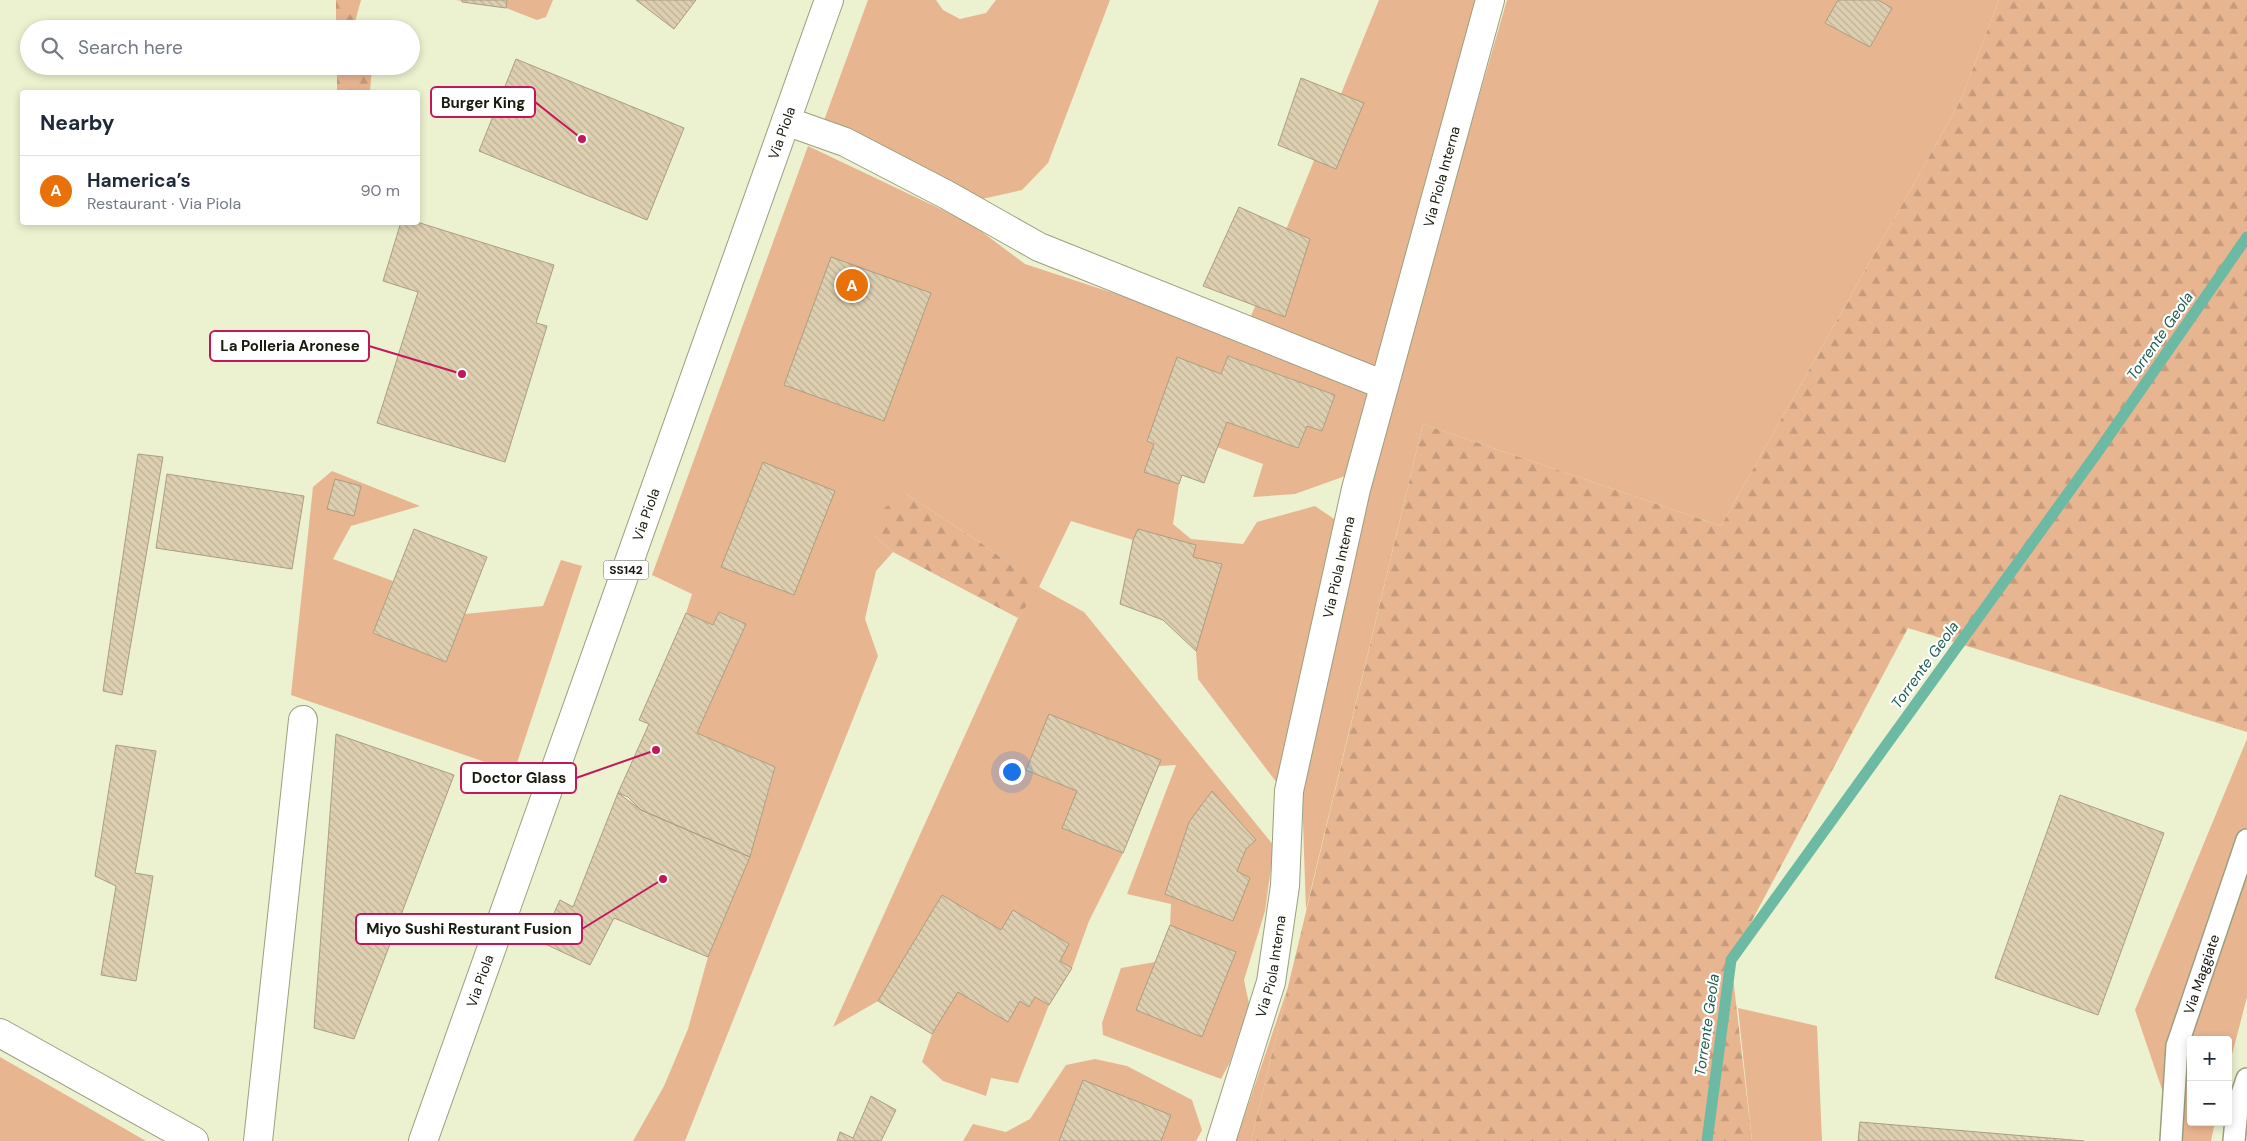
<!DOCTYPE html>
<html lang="en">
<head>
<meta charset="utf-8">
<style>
	:root { --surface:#fff; --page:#f6f6f7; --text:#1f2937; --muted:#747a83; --line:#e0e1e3; --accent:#9e3699 }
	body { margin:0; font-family:"DM Sans",sans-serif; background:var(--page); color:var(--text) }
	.controls { position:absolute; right:15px; bottom:15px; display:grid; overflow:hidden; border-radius:5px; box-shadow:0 2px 8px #0003 }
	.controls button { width:45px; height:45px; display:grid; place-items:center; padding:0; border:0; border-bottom:1px solid var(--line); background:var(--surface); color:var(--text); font:25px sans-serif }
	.you { position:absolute; left:1011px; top:771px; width:18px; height:18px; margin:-12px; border:4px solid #fff; border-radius:50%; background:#1a73e8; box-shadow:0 0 0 8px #1a73e833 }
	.badge { display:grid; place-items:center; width:32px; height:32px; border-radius:50%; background:var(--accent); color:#fff; font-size:16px; font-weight:700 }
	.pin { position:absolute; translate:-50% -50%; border:2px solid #fff; box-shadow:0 1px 5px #0006 }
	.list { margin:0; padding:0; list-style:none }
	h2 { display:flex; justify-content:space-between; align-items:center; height:65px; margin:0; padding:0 20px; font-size:21px }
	h2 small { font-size:16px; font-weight:400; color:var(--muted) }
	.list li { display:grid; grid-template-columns:32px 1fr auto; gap:15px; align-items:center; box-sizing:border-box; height:70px; padding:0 20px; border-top:1px solid var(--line) }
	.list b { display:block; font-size:19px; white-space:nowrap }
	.list p { margin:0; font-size:16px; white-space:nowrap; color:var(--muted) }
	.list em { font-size:16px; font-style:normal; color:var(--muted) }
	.icon { flex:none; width:28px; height:28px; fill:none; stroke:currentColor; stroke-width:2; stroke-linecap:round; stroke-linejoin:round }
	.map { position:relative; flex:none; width:2247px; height:1141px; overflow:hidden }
	.search { position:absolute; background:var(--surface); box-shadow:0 2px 8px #0003; left:20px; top:20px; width:400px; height:55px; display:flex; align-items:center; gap:12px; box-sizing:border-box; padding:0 18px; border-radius:28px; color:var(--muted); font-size:19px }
	.panel { position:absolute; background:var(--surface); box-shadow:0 2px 8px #0003; left:20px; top:90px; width:400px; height:135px; border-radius:5px }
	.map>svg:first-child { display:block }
	.grass { fill:#e8b591 }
	.forest { fill:url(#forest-firs) }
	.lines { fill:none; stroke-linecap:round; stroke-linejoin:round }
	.stream { stroke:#6cbaa3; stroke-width:11 }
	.building { fill:url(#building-back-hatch); stroke:#ab9e81 }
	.lane-casing { stroke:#9a9f80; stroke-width:24 }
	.street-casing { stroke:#9a9f80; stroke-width:30 }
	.primary-casing { stroke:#9a9f80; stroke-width:30 }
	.lane { stroke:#fff; stroke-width:21 }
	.street { stroke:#fff; stroke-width:28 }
	.primary { stroke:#fff; stroke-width:28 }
	.labels { text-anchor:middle; stroke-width:4.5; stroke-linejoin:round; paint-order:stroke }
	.shield { fill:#fff; stroke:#5d5f56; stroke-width:1 }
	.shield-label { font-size:12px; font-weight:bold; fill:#181a0e }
	.street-label { font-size:14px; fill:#181a0e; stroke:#fff }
	.water-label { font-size:15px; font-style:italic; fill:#205f4f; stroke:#fff }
	.leader { fill:none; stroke:#c2185b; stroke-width:2 }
	.callout-dot { fill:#c2185b; stroke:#fff; stroke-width:2 }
	.callout { fill:#fff; stroke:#c2185b; stroke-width:2 }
	.callout-label { font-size:15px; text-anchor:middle; font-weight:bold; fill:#181a0e }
</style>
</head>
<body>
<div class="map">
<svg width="2247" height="1141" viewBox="0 0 2247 1141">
	<defs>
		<pattern id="forest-firs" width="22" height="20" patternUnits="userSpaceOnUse" patternTransform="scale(1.25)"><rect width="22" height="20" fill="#e8b591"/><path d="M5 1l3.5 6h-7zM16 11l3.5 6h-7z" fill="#c69b7c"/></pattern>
		<pattern id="building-back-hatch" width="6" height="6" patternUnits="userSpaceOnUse" patternTransform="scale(1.25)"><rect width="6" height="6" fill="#ddcfb0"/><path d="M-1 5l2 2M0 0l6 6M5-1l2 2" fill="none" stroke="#bdb196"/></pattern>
	</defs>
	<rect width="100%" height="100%" fill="#ecf1d0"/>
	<path class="grass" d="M 456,0 L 553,0 L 546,17 L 537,20 L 506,8 Z
		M 868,0 L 936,0 L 943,10 L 960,19 L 986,13 L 996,0 L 1110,0 L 1048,163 L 1022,190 L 982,199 L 822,126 Z
		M 1379,0 L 1481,0 L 1435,145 L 1374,374 L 1247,326 Z
		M 1507,0 L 1999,0 L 1964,92 L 1957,107 L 1721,526 L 1423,424 L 1306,910 L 1302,793 L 1386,418 Z
		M 808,146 L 970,223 L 1025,264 L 1171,312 L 1373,388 L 1348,475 L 1295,494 L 1253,497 L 1263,464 L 1217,447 L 1227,422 L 1298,448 L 1307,426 L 1322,431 L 1335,395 L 1229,356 L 1221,374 L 1177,358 L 1147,441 L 1154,444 L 1144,472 L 1179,484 L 1173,524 L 1191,539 L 1243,544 L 1257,522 L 1315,506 L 1337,521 L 1280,787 L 1198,679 L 1196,651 L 1163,620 L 1120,604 L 1133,540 L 1071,521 L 1039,587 L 1084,612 L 1274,846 L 1265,911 L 1244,980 L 1249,1004 L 1230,1062 L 1221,1079 L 1103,1035 L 1102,1023 L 1121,968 L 1155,962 L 1170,925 L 1171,904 L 1127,894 L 1176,765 L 1159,766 L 1123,853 L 1089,921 L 1072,968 L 1049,1005 L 1018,1083 L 991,1078 L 986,1096 L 943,1081 L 922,1062 L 932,1034 L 878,1001 L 833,1027 L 1018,618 L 1038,587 L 987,547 L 906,494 L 874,536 L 893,552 L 876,571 L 865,619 L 878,656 L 685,1141 L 633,1141 L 664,1086 L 688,1029 L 708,957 L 750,857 L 775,768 L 697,733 L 746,624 L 719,612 L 713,625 L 686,613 L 692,594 L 652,575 Z
		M 332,471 L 420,506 L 351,526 L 333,559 L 393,581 L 373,633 L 446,661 L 465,614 L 543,606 L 561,560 L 582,566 L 514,772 L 291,695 L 313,487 Z
		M 2247,739 L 2247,997 L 2228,1070 L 2228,1040 L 2191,1040 L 2191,1122 L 2215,1122 L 2211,1141 L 2176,1141 L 2170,1113 L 2135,1010 Z
		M 1288,987 L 1251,1141 L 1236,1141 Z
		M 1738,1008 L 1817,1026 L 1822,1141 L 1752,1141 Z
		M 0,1057 L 146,1141 L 0,1141 Z
		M 1095,1059 L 1127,1066 L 1192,1100 L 1202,1130 L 1196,1141 L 963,1141 L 973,1124 L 1006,1132 L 1030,1119 L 1066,1065 Z"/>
	<path class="forest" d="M 336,0 L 361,0 L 353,29 L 336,29 Z
		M 1999,0 L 2247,0 L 2247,732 L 1908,628 L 1731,960 L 1752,1141 L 1251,1141 L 1423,424 L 1721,526 L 1957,107 L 1964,92 Z
		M 337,66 L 372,66 L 370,92 L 337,92 Z
		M 906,494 L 987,547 L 1039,587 L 1018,618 L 893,552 L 874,536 L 881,510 Z"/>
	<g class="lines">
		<path class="stream" d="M 1707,1141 L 1731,960 L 2097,453 L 2247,237"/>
	</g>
	<path class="building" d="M 462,0 L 507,0 L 506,8 L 462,2 Z
		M 636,0 L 696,0 L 674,29 Z
		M 1838,0 L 1878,0 L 1892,8 L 1870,47 L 1825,23 Z
		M 516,59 L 684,128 L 647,220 L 479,151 Z
		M 1301,78 L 1364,103 L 1336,169 L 1278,145 Z
		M 1239,207 L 1310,239 L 1285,317 L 1203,286 Z
		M 401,222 L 417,222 L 554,265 L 536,323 L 547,326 L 505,462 L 377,423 L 418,292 L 383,281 Z
		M 831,257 L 931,293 L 884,421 L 784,385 Z
		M 1228,356 L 1335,395 L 1322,431 L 1307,426 L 1298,448 L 1227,422 L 1204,483 L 1182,475 L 1179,484 L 1144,472 L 1154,444 L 1147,441 L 1177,357 L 1221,374 Z
		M 138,454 L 163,457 L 122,695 L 103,691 Z
		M 763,462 L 835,491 L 794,595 L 721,567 Z
		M 167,474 L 304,496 L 292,569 L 156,548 Z
		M 335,479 L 361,486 L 354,516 L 327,509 Z
		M 414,529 L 487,557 L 446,662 L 373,633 Z
		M 1138,529 L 1196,545 L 1193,557 L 1222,564 L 1196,651 L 1163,620 L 1120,604 L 1133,540 Z
		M 719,612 L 746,624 L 697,733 L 775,767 L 750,857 L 641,810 L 628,797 L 618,793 L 649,724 L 639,720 L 686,613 L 713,625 Z
		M 1049,714 L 1161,760 L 1123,853 L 1062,828 L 1077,791 L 1026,770 Z
		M 336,734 L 454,775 L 354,1039 L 314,1028 Z
		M 116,745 L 156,751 L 135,873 L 153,876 L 136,981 L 101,975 L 116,886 L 95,876 Z
		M 1212,791 L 1256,840 L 1246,849 L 1237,871 L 1250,878 L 1233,921 L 1165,894 L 1189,822 Z
		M 618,793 L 641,810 L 750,857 L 708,957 L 614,918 L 590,965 L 541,942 L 560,900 L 573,907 Z
		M 2060,795 L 2164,833 L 2098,1015 L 1995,978 Z
		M 942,895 L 1001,930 L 1013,910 L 1069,944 L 1060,961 L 1072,968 L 1049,1005 L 1035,997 L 1029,1007 L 1020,1001 L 1008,1022 L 958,992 L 932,1034 L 878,1001 Z
		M 1170,925 L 1236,952 L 1202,1037 L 1136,1010 Z
		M 1083,1080 L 1171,1115 L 1161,1141 L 1059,1141 Z
		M 871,1096 L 896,1110 L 881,1141 L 837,1141 L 840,1132 L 853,1138 Z
		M 1860,1122 L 2084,1141 L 1858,1141 Z"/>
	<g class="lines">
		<defs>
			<g id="lane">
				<path id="s1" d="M 2171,1141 L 2177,1046 L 2247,840"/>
				<path d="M 2234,1141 L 2237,1109 L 2247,1079"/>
			</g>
			<g id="street">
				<path d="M 786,121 L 845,142 L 947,195 L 1039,247 L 1384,385"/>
				<path d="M 0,1033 L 194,1141"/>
				<path d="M 258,1141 L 303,720"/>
				<path id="s2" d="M 1221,1141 L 1271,982 L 1285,886 L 1289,791 L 1356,489 L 1490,0"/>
			</g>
			<g id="primary">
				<path id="s3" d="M 423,1141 L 829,0"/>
			</g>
		</defs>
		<use href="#lane" class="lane-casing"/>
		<use href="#street" class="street-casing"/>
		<use href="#primary" class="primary-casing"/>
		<use href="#lane" class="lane"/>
		<use href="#street" class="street"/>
		<use href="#primary" class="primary"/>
	</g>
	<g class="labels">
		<rect class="shield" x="603.5" y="560.5" width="45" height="19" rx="4"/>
		<g class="shield-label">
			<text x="626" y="574">SS142</text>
		</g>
		<g class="street-label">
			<text dy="5" stroke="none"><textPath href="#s3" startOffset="1070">Via Piola</textPath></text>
			<text dy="5" stroke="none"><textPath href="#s2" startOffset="992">Via Piola Interna</textPath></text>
			<text dy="5" stroke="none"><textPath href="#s3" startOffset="665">Via Piola</textPath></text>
			<text dy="5" stroke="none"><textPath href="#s2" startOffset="588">Via Piola Interna</textPath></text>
			<text dy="5" stroke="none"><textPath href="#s2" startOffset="182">Via Piola Interna</textPath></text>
			<text dy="5" stroke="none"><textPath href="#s1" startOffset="171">Via Maggiate</textPath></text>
			<text dy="5" stroke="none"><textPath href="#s3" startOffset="170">Via Piola</textPath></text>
		</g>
		<g class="water-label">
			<text transform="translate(2160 336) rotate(-55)" y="5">Torrente Geola</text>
			<text transform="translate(1925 665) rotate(-54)" y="5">Torrente Geola</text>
			<text transform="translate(1707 1025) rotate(-82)" y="5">Torrente Geola</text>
		</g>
	</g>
	<path class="leader" d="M582 139L535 102M462 374L369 346M656 750L576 778M663 879L582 929"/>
	<g class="callout-dot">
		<circle cx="582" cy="139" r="5"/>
		<circle cx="462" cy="374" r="5"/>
		<circle cx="656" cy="750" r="5"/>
		<circle cx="663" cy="879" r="5"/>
	</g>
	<g class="callout">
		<rect x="431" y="87" width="104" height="30" rx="5"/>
		<rect x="210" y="331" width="159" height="30" rx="5"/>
		<rect x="461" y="763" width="115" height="30" rx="5"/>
		<rect x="356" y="914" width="226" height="30" rx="5"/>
	</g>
	<g class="callout-label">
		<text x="483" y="108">Burger King</text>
		<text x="290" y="351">La Polleria Aronese</text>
		<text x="519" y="783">Doctor Glass</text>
		<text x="469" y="934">Miyo Sushi Resturant Fusion</text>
	</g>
</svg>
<div class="controls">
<button>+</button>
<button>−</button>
</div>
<div class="you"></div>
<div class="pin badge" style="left:852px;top:285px;background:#e8710a">A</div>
<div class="search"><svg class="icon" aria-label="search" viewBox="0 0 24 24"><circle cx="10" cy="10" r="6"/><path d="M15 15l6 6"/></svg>Search here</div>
<section class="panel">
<h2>Nearby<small></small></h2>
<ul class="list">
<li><span class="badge" style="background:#e8710a">A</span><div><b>Hamerica’s</b><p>Restaurant · Via Piola</p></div><em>90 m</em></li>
</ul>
</section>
</div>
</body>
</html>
